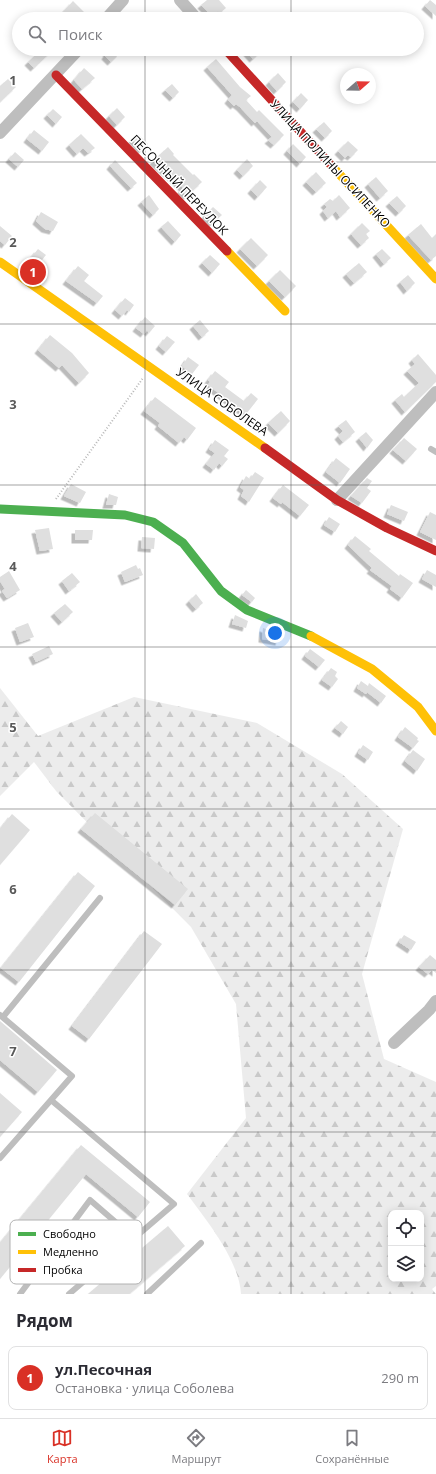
<!DOCTYPE html>
<html lang="ru">
<head>
<meta charset="utf-8">
<style>
	:root { --surface:#fff; --page:#f2f2f3; --text:#2b2b33; --muted:#7c7c81; --line:#e1e1e2; --accent:#d93025 }
	body { margin:0; font-family:"Open Sans",sans-serif; background:var(--page); color:var(--text) }
	.controls { position:absolute; right:12px; bottom:12px; display:grid; overflow:hidden; border-radius:8px; box-shadow:0 2px 10px #0003 }
	.controls button { width:36px; height:36px; display:grid; place-items:center; padding:0; border:0; border-bottom:1px solid var(--line); background:var(--surface); color:var(--text); font:20px sans-serif }
	.compass { position:absolute; left:340px; top:68px; width:36px; height:36px; border-radius:50%; background:var(--surface); box-shadow:0 2px 10px #0003; rotate:70deg }
	.you { position:absolute; left:275px; top:633px; width:14px; height:14px; margin:-10px; border:3px solid #fff; border-radius:50%; background:#1a73e8; box-shadow:0 0 0 6px #1a73e833 }
	.badge { display:grid; place-items:center; width:26px; height:26px; border-radius:50%; background:var(--accent); color:#fff; font-size:13px; font-weight:700 }
	.pin { position:absolute; translate:-50% -50%; border:2px solid #fff; box-shadow:0 1px 4px #0006 }
	.list { margin:0; padding:0; list-style:none }
	h2 { display:flex; justify-content:space-between; align-items:center; height:52px; margin:0; padding:0 16px; font-size:17px }
	h2 small { font-size:13px; font-weight:400; color:var(--muted) }
	.list li { display:grid; grid-template-columns:26px 1fr auto; gap:12px; align-items:center; box-sizing:border-box; height:64px; margin:0 8px 8px; padding:0 8px; border:1px solid var(--line); border-radius:8px }
	.list b { display:block; font-size:15px; white-space:nowrap }
	.list p { margin:0; font-size:13px; white-space:nowrap; color:var(--muted) }
	.list em { font-size:13px; font-style:normal; color:var(--muted) }
	.icon { flex:none; width:22px; height:22px; fill:none; stroke:currentColor; stroke-width:2; stroke-linecap:round; stroke-linejoin:round }
	.map { position:relative; flex:none; width:436px; height:1294px; overflow:hidden }
	.search { position:absolute; background:var(--surface); box-shadow:0 2px 10px #0003; left:12px; right:12px; top:12px; height:44px; display:flex; align-items:center; gap:10px; box-sizing:border-box; padding:0 14px; border-radius:22px; color:var(--muted); font-size:15px }
	.sheet { height:124px; background:var(--surface) }
	nav { display:flex; justify-content:space-around; align-items:center; box-sizing:border-box; height:56px; border-top:1px solid var(--line); background:var(--surface); font-size:11px; color:var(--muted) }
	nav a { display:grid; justify-items:center; gap:2px }
	nav .on { color:var(--accent) }
	.map>svg:first-child { display:block }
	.forest { fill:url(#forest-firs); fill-rule:evenodd }
	.building { fill:#dfdfdf; filter:url(#shadow) }
	.lines { fill:none; stroke-linecap:round; stroke-linejoin:round }
	.path { stroke:#b9b9b9; stroke-width:2; stroke-dasharray:1 2; stroke-linecap:butt }
	.lane { stroke:#bebebe; stroke-width:6 }
	.street { stroke:#bebebe; stroke-width:12 }
	.fast { stroke:#4caf50; stroke-width:9 }
	.slow { stroke:#ffc107; stroke-width:9 }
	.jam { stroke:#c62828; stroke-width:9 }
	.grid { fill:none; stroke:#595959; stroke-width:1; stroke-opacity:0.55 }
	.labels { text-anchor:middle; stroke-width:3; stroke-linejoin:round; paint-order:stroke }
	.street-label { font-size:12px; fill:#000; stroke:#fff }
	.key { fill:#fff; stroke:#b2b2b2; stroke-width:1 }
	.key-label { font-size:11px; fill:#000 }
	.grid-label { font-size:13px; text-anchor:middle; font-weight:bold; fill:#595959; stroke:#fff; stroke-width:3; stroke-linejoin:round; paint-order:stroke }
</style>
</head>
<body>
<div class="map">
<svg width="436" height="1294" viewBox="0 0 436 1294">
	<defs>
		<pattern id="forest-firs" width="22" height="20" patternUnits="userSpaceOnUse"><rect width="22" height="20" fill="#ececec"/><path d="M5 1l3.5 6h-7zM16 11l3.5 6h-7z" fill="#c9c9c9"/></pattern>
		<filter id="shadow"><feDropShadow dx="-3.5" dy="3.5" stdDeviation="0" flood-color="#0004"/></filter>
	</defs>
	<rect width="100%" height="100%" fill="#fff"/>
	<path class="forest" d="M 0,688 L 38,736 L 134,697 L 257,723 L 342,774 L 403,829 L 362,974 L 384,1059 L 436,1082 L 436,1286 L 432,1289 L 436,1294 L 241,1294 C 239,1260 207,1221 187,1194 L 246,1118 L 236,1004 L 191,927 L 56,791 L 34,762 L 0,796 ZM 391,1213 L 421,1213 L 421,1279 L 391,1279 Z"/>
	<path class="building" d="M 207,0 L 219,0 L 226,8 L 220,13 L 218,11 L 212,16 L 201,5 Z
		M 430,0 L 436,5 L 436,16 L 425,6 Z
		M 73,1 L 87,15 L 82,19 L 71,19 L 63,12 Z
		M 42,49 L 54,49 L 34,68 L 28,62 Z
		M 102,49 L 115,49 L 120,53 L 111,62 L 105,56 L 107,53 Z
		M 244,49 L 264,49 L 253,59 Z
		M 216,59 L 240,87 L 251,96 L 246,100 L 257,112 L 259,110 L 284,135 L 274,145 L 268,140 L 272,137 L 257,121 L 255,123 L 240,107 L 236,104 L 234,106 L 228,100 L 232,95 L 207,67 Z
		M 84,68 L 95,78 L 82,89 L 74,80 Z
		M 278,73 L 286,82 L 277,91 L 269,82 Z
		M 8,79 L 16,87 L 0,102 L 0,86 Z
		M 172,84 L 179,92 L 173,98 L 165,90 Z
		M 301,93 L 308,100 L 300,109 L 293,102 Z
		M 117,108 L 125,117 L 117,125 L 109,116 Z
		M 53,109 L 62,117 L 56,124 L 47,115 Z
		M 324,122 L 332,131 L 325,138 L 316,129 Z
		M 34,130 L 49,142 L 42,151 L 27,139 Z
		M 81,134 L 95,148 L 88,153 L 83,148 L 77,154 L 69,145 Z
		M 138,134 L 148,144 L 142,150 L 132,139 Z
		M 348,141 L 358,150 L 351,157 L 348,155 L 345,158 L 338,151 Z
		M 293,144 L 306,157 L 300,164 L 287,151 Z
		M 168,147 L 174,154 L 173,155 L 193,175 L 194,174 L 202,182 L 187,196 L 181,190 L 183,188 L 153,161 Z
		M 15,152 L 24,160 L 18,167 L 9,159 Z
		M 247,159 L 253,166 L 243,176 L 237,170 Z
		M 115,160 L 137,183 L 131,188 L 110,166 Z
		M 316,172 L 326,183 L 316,192 L 306,182 Z
		M 376,177 L 388,191 L 380,198 L 368,184 Z
		M 260,180 L 267,187 L 258,197 L 251,190 Z
		M 149,195 L 159,209 L 153,215 L 141,202 Z
		M 339,195 L 350,208 L 340,217 L 336,211 L 328,218 L 323,211 L 327,207 L 324,204 L 330,199 L 333,201 Z
		M 397,196 L 406,206 L 399,213 L 389,203 Z
		M 213,207 L 222,215 L 213,223 L 205,215 Z
		M 41,212 L 58,222 L 53,231 L 45,229 L 36,221 Z
		M 168,221 L 181,235 L 175,242 L 161,227 Z
		M 362,223 L 370,231 L 366,234 L 369,238 L 361,245 L 351,234 Z
		M 421,224 L 432,238 L 436,234 L 436,256 L 431,260 L 408,235 Z
		M 0,226 L 12,236 L 5,245 L 0,241 Z
		M 251,238 L 268,255 L 257,266 L 240,249 Z
		M 38,249 L 46,255 L 38,265 L 30,259 Z
		M 382,249 L 391,258 L 384,264 L 376,254 Z
		M 210,255 L 220,264 L 212,273 L 202,263 Z
		M 359,263 L 367,272 L 354,283 L 346,274 Z
		M 78,266 L 89,275 L 84,281 L 103,296 L 97,303 L 66,281 Z
		M 280,270 L 296,286 L 285,297 L 269,281 Z
		M 408,275 L 415,283 L 407,291 L 400,282 Z
		M 125,298 L 134,305 L 129,312 L 127,310 L 122,316 L 115,310 Z
		M 145,317 L 155,326 L 149,333 L 147,330 L 144,334 L 136,328 Z
		M 200,320 L 209,331 L 202,337 L 193,326 Z
		M 50,335 L 72,353 L 89,373 L 79,383 L 62,365 L 59,368 L 38,350 Z
		M 167,336 L 175,342 L 166,352 L 159,346 Z
		M 418,354 L 436,375 L 436,382 L 405,412 L 395,400 L 402,394 L 404,397 L 419,383 L 407,371 L 415,364 L 412,360 Z
		M 188,357 L 199,365 L 192,374 L 182,366 Z
		M 215,371 L 229,382 L 225,387 L 244,401 L 251,393 L 258,399 L 246,414 L 208,385 L 210,382 L 208,380 Z
		M 155,397 L 196,428 L 187,440 L 184,437 L 179,443 L 158,426 L 160,423 L 144,411 Z
		M 281,411 L 290,421 L 278,433 L 268,423 Z
		M 346,420 L 355,432 L 343,442 L 338,436 L 343,431 L 338,426 Z
		M 366,432 L 373,440 L 367,448 L 359,438 Z
		M 404,438 L 417,449 L 406,461 L 393,450 Z
		M 215,440 L 229,450 L 224,456 L 228,459 L 222,466 L 219,463 L 214,470 L 206,464 L 215,453 L 209,449 Z
		M 336,458 L 350,469 L 340,483 L 326,472 Z
		M 255,472 L 264,478 L 249,502 L 241,496 L 244,490 L 240,487 L 246,476 L 250,479 Z
		M 367,478 L 372,481 L 367,488 L 371,491 L 362,503 L 351,496 Z
		M 71,484 L 86,492 L 80,503 L 64,496 Z
		M 283,485 L 309,505 L 300,516 L 282,502 L 281,504 L 273,498 Z
		M 109,494 L 118,497 L 116,505 L 106,505 Z
		M 391,505 L 408,512 L 404,521 L 387,514 Z
		M 430,512 L 436,515 L 436,540 L 420,532 Z
		M 329,517 L 340,524 L 335,532 L 324,525 Z
		M 49,528 L 53,549 L 40,551 L 35,530 Z
		M 75,530 L 93,530 L 92,540 L 75,540 Z
		M 355,536 L 371,549 L 369,551 L 399,576 L 400,574 L 413,583 L 402,598 L 390,589 L 392,586 L 370,570 L 372,568 L 348,545 Z
		M 142,537 L 155,538 L 154,549 L 141,548 Z
		M 136,565 L 138,569 L 140,568 L 143,575 L 125,582 L 121,572 Z
		M 427,570 L 436,575 L 436,587 L 422,579 Z
		M 9,571 L 20,590 L 7,598 L 2,591 L 5,589 L 0,581 L 0,577 Z
		M 72,573 L 80,582 L 69,591 L 62,581 Z
		M 246,590 L 255,598 L 252,602 L 242,595 Z
		M 196,594 L 203,603 L 196,609 L 189,601 Z
		M 65,604 L 73,612 L 62,622 L 54,613 Z
		M 235,615 L 248,621 L 246,628 L 232,624 Z
		M 28,623 L 34,637 L 20,642 L 15,628 Z
		M 263,628 L 280,634 L 279,642 L 262,639 Z
		M 49,646 L 53,654 L 36,662 L 32,654 Z
		M 310,649 L 325,660 L 319,667 L 305,656 Z
		M 331,668 L 337,672 L 335,676 L 338,679 L 332,687 L 322,680 Z
		M 361,681 L 368,686 L 369,683 L 386,696 L 381,703 L 367,692 L 366,694 L 357,688 Z
		M 341,721 L 348,727 L 343,734 L 335,728 Z
		M 405,727 L 418,738 L 417,740 L 419,741 L 413,748 L 398,737 Z
		M 363,745 L 373,752 L 368,760 L 358,753 Z
		M 413,750 L 425,759 L 417,771 L 405,761 Z
		M 95,813 L 188,889 L 175,905 L 81,829 Z
		M 12,814 L 30,830 L 0,865 L 0,829 Z
		M 78,872 L 95,886 L 19,982 L 1,968 Z
		M 144,931 L 162,944 L 89,1039 L 72,1026 Z
		M 404,935 L 416,942 L 411,950 L 399,942 Z
		M 430,955 L 436,960 L 436,973 L 432,970 L 428,974 L 419,967 Z
		M 0,1021 L 57,1070 L 38,1092 L 0,1060 Z
		M 0,1093 L 22,1112 L 0,1137 Z
		M 81,1145 L 150,1202 L 138,1217 L 86,1174 L 0,1279 L 0,1243 Z
		M 168,1226 L 185,1246 L 129,1294 L 88,1294 Z"/>
	<g class="lines">
		<path class="path" d="M 56,499 L 143,378"/>
		<path class="lane" d="M 431,449 L 436,452
			M 0,1015 L 72,1076 L 51,1100 L 174,1204 L 69,1294
			M 3,1017 L 100,898
			M 0,1158 L 51,1100
			M 20,1294 L 90,1200 L 134,1238
			M 147,1294 L 201,1243"/>
		<path class="street" d="M 180,0 L 197,19
			M 106,19 L 123,0
			M 0,133 L 79,49
			M 337,500 L 436,392
			M 394,1043 L 429,1010 L 436,1001"/>
		<path class="fast" d="M 0,509 L 125,515 L 153,522 L 183,543 L 221,591 L 247,610 L 311,636"/>
		<path class="slow" d="M 330,164 L 436,279
			M 227,251 L 285,311
			M 0,262 L 265,448
			M 311,636 L 372,669 L 418,707 L 436,731"/>
		<path class="jam" d="M 225,49 L 330,164
			M 56,75 L 227,251
			M 265,448 L 337,500 L 387,528 L 436,551"/>
	</g>
	<path class="grid" d="M 145,0 L 145,19M 291,0 L 291,19M 145,49 L 145,1294M 291,49 L 291,1294M 0,162 L 436,162M 0,324 L 436,324M 0,485 L 436,485M 0,647 L 436,647M 0,809 L 436,809M 0,970 L 436,970M 0,1132 L 436,1132"/>
	<g class="labels">
		<g class="street-label">
			<text transform="translate(330 164) rotate(47)" y="4">УЛИЦА ПОЛИНЫ ОСИПЕНКО</text>
			<text transform="translate(179 185) rotate(46)" y="4">ПЕСОЧНЫЙ ПЕРЕУЛОК</text>
			<text transform="translate(222 402) rotate(35)" y="4">УЛИЦА СОБОЛЕВА</text>
		</g>
	</g>
	<rect x="10" y="1220" width="132" height="64" rx="6" class="key"/>
	<rect x="18" y="1232" width="18" height="4" fill="#4caf50"/>
	<rect x="18" y="1250" width="18" height="4" fill="#ffc107"/>
	<rect x="18" y="1268" width="18" height="4" fill="#c62828"/>
	<g class="key-label">
		<text x="43" y="1238">Свободно</text>
		<text x="43" y="1256">Медленно</text>
		<text x="43" y="1274">Пробка</text>
	</g>
	<g class="grid-label">
		<text x="13" y="85">1</text>
		<text x="13" y="247">2</text>
		<text x="13" y="409">3</text>
		<text x="13" y="571">4</text>
		<text x="13" y="732">5</text>
		<text x="13" y="894">6</text>
		<text x="13" y="1056">7</text>
	</g>
</svg>
<div class="controls">
<button><svg class="icon" aria-label="locate" viewBox="0 0 24 24"><circle cx="12" cy="12" r="6"/><path d="M12 2v4M12 18v4M2 12h4M18 12h4"/></svg></button>
<button><svg class="icon" aria-label="layers" viewBox="0 0 24 24"><path d="M12 4l9 5-9 5-9-5zM3 14l9 5 9-5"/></svg></button>
</div>
<svg class="compass" viewBox="-18 -18 36 36"><path d="M0-13l5 13h-10z" fill="#e53935"/><path d="M0 13l5-13h-10z" fill="#7c7c81"/></svg>
<div class="you"></div>
<div class="pin badge" style="left:33px;top:272px">1</div>
<div class="search"><svg class="icon" aria-label="search" viewBox="0 0 24 24"><circle cx="10" cy="10" r="6"/><path d="M15 15l6 6"/></svg>Поиск</div>
</div>
<section class="sheet">
<h2>Рядом<small></small></h2>
<ul class="list">
<li><span class="badge">1</span><div><b>ул.Песочная</b><p>Остановка · улица Соболева</p></div><em>290 m</em></li>
</ul>
</section>
<nav>
<a class="on"><svg class="icon" aria-label="map" viewBox="0 0 24 24"><path d="M3 6l6-2 6 2 6-2v14l-6 2-6-2-6 2zM9 4v14M15 6v14"/></svg>Карта</a>
<a><svg class="icon" aria-label="directions" viewBox="0 0 24 24"><path d="M12 3l9 9-9 9-9-9zM9 14v-3h6M13 9l2 2-2 2"/></svg>Маршрут</a>
<a><svg class="icon" aria-label="saved" viewBox="0 0 24 24"><path d="M7 4h10v16l-5-4-5 4z"/></svg>Сохранённые</a>
</nav>
</body>
</html>
